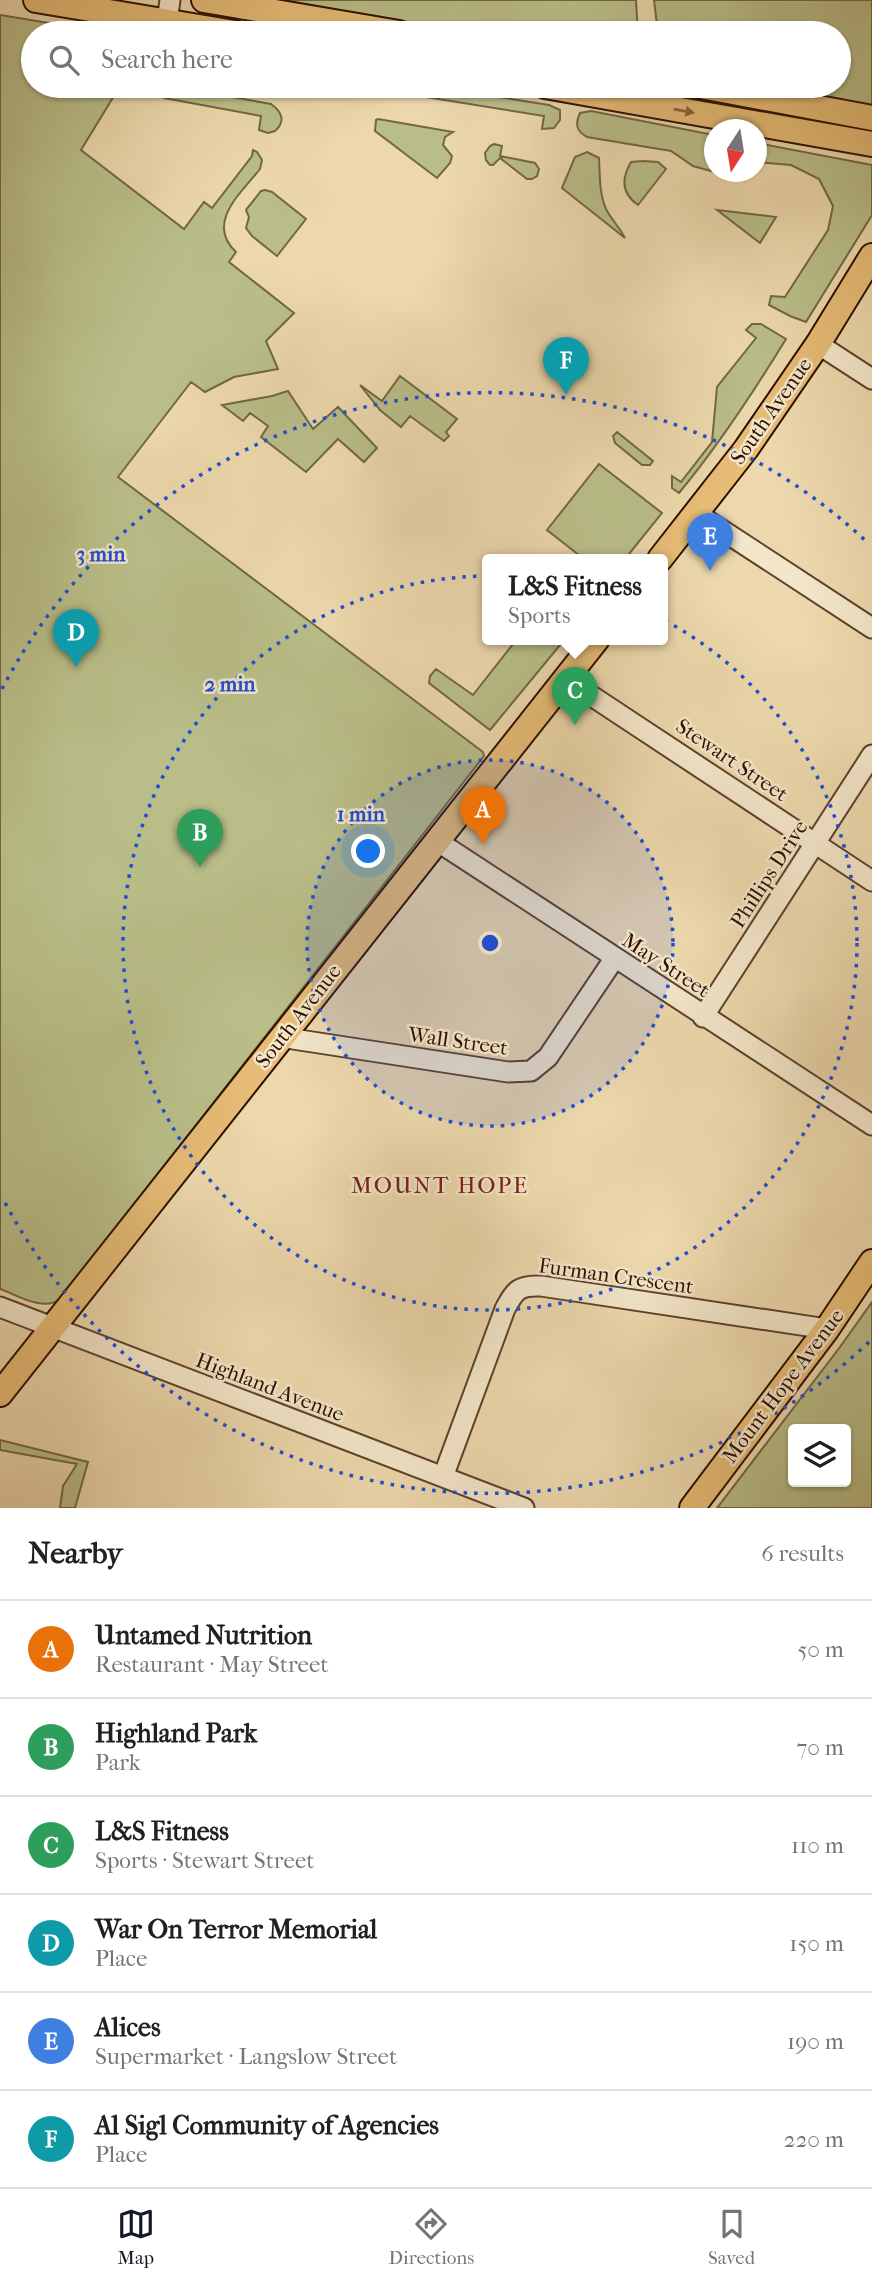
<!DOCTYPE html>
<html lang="en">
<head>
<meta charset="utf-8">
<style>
	:root { --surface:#fff; --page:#f2f2f2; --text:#202124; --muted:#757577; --line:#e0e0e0; --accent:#111827 }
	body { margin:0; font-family:"IM FELL French Canon",serif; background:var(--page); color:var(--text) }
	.controls { position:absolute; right:21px; bottom:21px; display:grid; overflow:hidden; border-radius:7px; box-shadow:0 2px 5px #0004 }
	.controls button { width:63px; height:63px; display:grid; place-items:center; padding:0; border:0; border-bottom:2px solid var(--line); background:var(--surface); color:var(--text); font:35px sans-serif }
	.compass { position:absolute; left:704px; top:119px; width:63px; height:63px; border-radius:50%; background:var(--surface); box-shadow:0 2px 5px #0004; rotate:192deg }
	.you { position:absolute; left:369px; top:852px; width:24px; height:24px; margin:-18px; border:5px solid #fff; border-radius:50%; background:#1a73e8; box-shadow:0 0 0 10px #1a73e833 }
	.badge { display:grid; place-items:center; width:46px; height:46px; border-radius:50%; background:var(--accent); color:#fff; font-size:23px; font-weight:700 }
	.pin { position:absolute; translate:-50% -58px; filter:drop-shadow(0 2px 4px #0008) }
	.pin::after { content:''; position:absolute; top:37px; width:24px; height:21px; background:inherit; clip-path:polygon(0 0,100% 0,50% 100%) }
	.popup { position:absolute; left:482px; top:554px; width:186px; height:91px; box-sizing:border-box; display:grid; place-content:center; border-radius:7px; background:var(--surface); filter:drop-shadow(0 2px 5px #0005); font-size:23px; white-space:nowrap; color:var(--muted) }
	.popup b { font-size:26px; color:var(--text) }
	.popup::after { content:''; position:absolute; left:50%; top:100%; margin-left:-14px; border:14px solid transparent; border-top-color:var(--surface) }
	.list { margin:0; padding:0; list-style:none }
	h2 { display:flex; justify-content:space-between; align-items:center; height:91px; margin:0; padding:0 28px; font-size:30px }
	h2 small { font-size:23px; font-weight:400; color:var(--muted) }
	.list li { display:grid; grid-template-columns:46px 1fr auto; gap:21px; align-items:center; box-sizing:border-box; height:98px; padding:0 28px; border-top:2px solid var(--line) }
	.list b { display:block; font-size:26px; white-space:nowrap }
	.list p { margin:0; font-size:23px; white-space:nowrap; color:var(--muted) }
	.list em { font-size:23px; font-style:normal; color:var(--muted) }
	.icon { flex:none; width:38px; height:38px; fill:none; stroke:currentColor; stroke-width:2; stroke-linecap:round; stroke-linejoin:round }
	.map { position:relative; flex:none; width:872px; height:1508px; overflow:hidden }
	.search { position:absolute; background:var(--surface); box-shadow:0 2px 5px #0004; left:21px; right:21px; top:21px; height:77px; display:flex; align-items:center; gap:18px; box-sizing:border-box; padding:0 24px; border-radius:38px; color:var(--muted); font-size:26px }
	.sheet { height:679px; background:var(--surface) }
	nav { display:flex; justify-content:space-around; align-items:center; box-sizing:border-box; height:98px; border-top:2px solid var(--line); background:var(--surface); font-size:19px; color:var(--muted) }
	nav a { display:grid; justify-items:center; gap:4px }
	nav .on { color:var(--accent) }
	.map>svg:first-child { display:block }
	.green { fill:#b9be88; stroke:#736644; stroke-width:2; fill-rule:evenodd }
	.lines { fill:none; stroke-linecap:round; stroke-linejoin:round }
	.minor-casing { stroke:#5d412b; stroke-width:23 }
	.major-casing { stroke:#2d0f00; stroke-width:28 }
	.minor { stroke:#f3e6c9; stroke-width:19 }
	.major { stroke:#e6bc76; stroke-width:24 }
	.oneway { fill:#8a663b }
	.ring { fill:none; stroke:#1d4ed8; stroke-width:3.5; stroke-dasharray:3.5 7 }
	.labels { text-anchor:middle; stroke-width:5; stroke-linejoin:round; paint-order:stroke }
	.street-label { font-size:21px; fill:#2d0f00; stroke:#f3e6c9 }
	.neighbourhood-label { font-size:23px; letter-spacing:2px; fill:#7a1f14; stroke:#f3e6c9 }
	.centre { fill:#1d4ed8; stroke:#f3e6c9; stroke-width:3.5 }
	.ring-label { font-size:21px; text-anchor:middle; font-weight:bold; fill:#1d4ed8; stroke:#f3e6c9; stroke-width:5; stroke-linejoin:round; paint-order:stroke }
</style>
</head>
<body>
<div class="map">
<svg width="872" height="1508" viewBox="0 0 872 1508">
	<rect width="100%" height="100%" fill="#ecd8ac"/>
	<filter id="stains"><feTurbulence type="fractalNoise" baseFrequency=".00286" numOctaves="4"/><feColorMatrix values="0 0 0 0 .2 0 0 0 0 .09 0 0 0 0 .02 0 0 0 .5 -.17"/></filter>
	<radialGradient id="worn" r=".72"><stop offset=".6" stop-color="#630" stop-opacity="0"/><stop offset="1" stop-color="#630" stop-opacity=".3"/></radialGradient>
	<path class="green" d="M 282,0 L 636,0 L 638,33 L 470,33 Z
		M 654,0 L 872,0 L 872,109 L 752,86 L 839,86 L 839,33 L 658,33 Z
		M 0,15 L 110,33 L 33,33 L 33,86 L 120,86 L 81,150 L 184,229 L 204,202 L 212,208 L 252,156 L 253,150 L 257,152 L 262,160 L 260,169 C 241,193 205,223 236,252 L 229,262 L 294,313 L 266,341 L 278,369 L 234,377 L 205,392 L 191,382 L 118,477 L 483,752 L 484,756 L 61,1298 C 45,1313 17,1295 0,1289 Z
		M 147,86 L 169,86 L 271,104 C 282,112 286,121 275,131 L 268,133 L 259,130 L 261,116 L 164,98 Z
		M 357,86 L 429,86 L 549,105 L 560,110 L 560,120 L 554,128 L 542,129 L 544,116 Z
		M 591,111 L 714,135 L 714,172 L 719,172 L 718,173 L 693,166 L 671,151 L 587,137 C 576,131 575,124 580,113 Z
		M 378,119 L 453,132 L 445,137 L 443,145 L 452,156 L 450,163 L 437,178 L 375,131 L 376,120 Z
		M 757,143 L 872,165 L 872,215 L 806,322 L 790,316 L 769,305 L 771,296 L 785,297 L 828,230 L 833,206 L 819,179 L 791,165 L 757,162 Z
		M 494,144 L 502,146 L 500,156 L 535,163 L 539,169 L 537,176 L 532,179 L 527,179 L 500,158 L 493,165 L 490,165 L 486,160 L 485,153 L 490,146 Z
		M 587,152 L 599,158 C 600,175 599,193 606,209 C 611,219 620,228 625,238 L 562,188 L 575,157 Z
		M 643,161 L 658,162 L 666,169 L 638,205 C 622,194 621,179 631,162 Z
		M 265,190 L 272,192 L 306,219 L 277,256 L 252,236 L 246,228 L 249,217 L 246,210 L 261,191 Z
		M 717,210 L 776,217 L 760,243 Z
		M 752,324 L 761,324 L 786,339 C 753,393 719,445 679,493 L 672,488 L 672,476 L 681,482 L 712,442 L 717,387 L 756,338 L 746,330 Z
		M 400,376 L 457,419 L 446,432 L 449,436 L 444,441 L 410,416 L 401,427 L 380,410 L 360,385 L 382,401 Z
		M 288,391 L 313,429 L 338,407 L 377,448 L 364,462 L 338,439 L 306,472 L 261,437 L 268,426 L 250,413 L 243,421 L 222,405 L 272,396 Z
		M 617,432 L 653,461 L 650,465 L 642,465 L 615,443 L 613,436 Z
		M 599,464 L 662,513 L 625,559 L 584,559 L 547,530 Z
		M 517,639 L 565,639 L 490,730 L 429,683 L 430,676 L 436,669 L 473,695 Z
		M 872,1302 L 872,1508 L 717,1508 L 840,1347 ZM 793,1429 L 846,1429 L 846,1482 L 793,1482 Z
		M 0,1440 L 88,1462 L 75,1508 L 60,1508 L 63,1486 L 77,1464 L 0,1450 Z"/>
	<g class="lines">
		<defs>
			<path id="minor" d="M 167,22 L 170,0
				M 818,344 L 872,379
				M 696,513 L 872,628
				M 566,679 L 872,881
				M 437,841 L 872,1125
				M 703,1017 L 872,755
				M 280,1037 L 508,1072 L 531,1071 L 548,1057 L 614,959
				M 0,1307 L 524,1508
				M 443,1477 L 505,1309 C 515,1290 519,1285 541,1286 L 827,1329"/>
			<path id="major" d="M 36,0 L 235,33
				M 204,0 L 399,33
				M 545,86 L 872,144
				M 701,86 L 872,118
				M 660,559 L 746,449 L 818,344 L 872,256
				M 0,1394 L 597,639
				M 692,1508 L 827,1329 L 872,1262"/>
		</defs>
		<use href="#minor" class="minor-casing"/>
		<use href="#major" class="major-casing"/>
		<use href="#minor" class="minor"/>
		<use href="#major" class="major"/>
	</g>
	<defs><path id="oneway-solid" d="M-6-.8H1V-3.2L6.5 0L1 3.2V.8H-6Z" transform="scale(1.75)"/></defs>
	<use class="oneway" href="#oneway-solid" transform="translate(684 111) rotate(10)"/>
	<circle cx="490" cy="943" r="183" fill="#1d4ed8" fill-opacity=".12"/>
	<g class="ring">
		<circle cx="490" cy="943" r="183"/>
		<circle cx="490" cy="943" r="367"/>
		<path d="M869 1342A550 550 0 0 1 2 1197M2 689A550 550 0 0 1 869 544"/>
	</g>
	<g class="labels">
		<g class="street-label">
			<text transform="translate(771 411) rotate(-55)" y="7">South Avenue</text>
			<text transform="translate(732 760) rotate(34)" y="7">Stewart Street</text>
			<text transform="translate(769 874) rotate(-57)" y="7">Phillips Drive</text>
			<text transform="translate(666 965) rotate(33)" y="7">May Street</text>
			<text transform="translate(298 1016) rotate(-52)" y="7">South Avenue</text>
			<text transform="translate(458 1041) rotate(8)" y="7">Wall Street</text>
			<text transform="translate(616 1276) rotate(8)" y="7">Furman Crescent</text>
			<text transform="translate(783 1386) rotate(-53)" y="7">Mount Hope Avenue</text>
			<text transform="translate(270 1387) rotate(21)" y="7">Highland Avenue</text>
		</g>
		<g class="neighbourhood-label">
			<text x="440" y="1193">MOUNT HOPE</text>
		</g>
	</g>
	<circle cx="490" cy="943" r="10" class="centre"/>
	<g class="ring-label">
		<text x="101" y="561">3 min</text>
		<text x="230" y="691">2 min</text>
		<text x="361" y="821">1 min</text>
	</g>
	<rect width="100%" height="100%" filter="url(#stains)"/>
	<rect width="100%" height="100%" fill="url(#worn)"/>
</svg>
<div class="controls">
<button><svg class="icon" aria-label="layers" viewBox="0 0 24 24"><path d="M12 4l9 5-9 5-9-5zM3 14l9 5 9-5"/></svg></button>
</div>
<svg class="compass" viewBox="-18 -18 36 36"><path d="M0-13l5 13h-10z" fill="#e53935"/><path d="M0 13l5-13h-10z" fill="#757577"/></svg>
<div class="you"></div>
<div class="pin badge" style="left:483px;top:844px;background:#e8710a">A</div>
<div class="pin badge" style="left:200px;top:867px;background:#2e9e5b">B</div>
<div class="pin badge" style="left:575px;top:725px;background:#2e9e5b">C</div>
<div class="popup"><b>L&amp;S Fitness</b>Sports</div>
<div class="pin badge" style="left:76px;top:667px;background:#0f9aa8">D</div>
<div class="pin badge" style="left:710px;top:571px;background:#3f7fe0">E</div>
<div class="pin badge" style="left:566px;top:395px;background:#0f9aa8">F</div>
<div class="search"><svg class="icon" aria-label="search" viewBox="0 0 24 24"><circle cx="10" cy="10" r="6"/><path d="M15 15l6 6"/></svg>Search here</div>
</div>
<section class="sheet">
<h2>Nearby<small>6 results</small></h2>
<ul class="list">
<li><span class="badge" style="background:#e8710a">A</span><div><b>Untamed Nutrition</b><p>Restaurant · May Street</p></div><em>50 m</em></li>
<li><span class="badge" style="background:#2e9e5b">B</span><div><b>Highland Park</b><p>Park</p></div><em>70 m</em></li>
<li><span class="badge" style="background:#2e9e5b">C</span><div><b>L&amp;S Fitness</b><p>Sports · Stewart Street</p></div><em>110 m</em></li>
<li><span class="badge" style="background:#0f9aa8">D</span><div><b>War On Terror Memorial</b><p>Place</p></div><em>150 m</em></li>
<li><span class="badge" style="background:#3f7fe0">E</span><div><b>Alices</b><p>Supermarket · Langslow Street</p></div><em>190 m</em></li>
<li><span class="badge" style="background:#0f9aa8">F</span><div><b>Al Sigl Community of Agencies</b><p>Place</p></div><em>220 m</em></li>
</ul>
</section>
<nav>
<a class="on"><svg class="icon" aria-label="map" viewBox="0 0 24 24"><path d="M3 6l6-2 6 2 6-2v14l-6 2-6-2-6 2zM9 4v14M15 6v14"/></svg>Map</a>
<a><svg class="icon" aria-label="directions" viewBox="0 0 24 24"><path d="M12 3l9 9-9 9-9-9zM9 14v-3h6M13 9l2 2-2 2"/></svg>Directions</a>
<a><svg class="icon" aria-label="saved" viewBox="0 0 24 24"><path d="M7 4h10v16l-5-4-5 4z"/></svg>Saved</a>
</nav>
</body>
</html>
